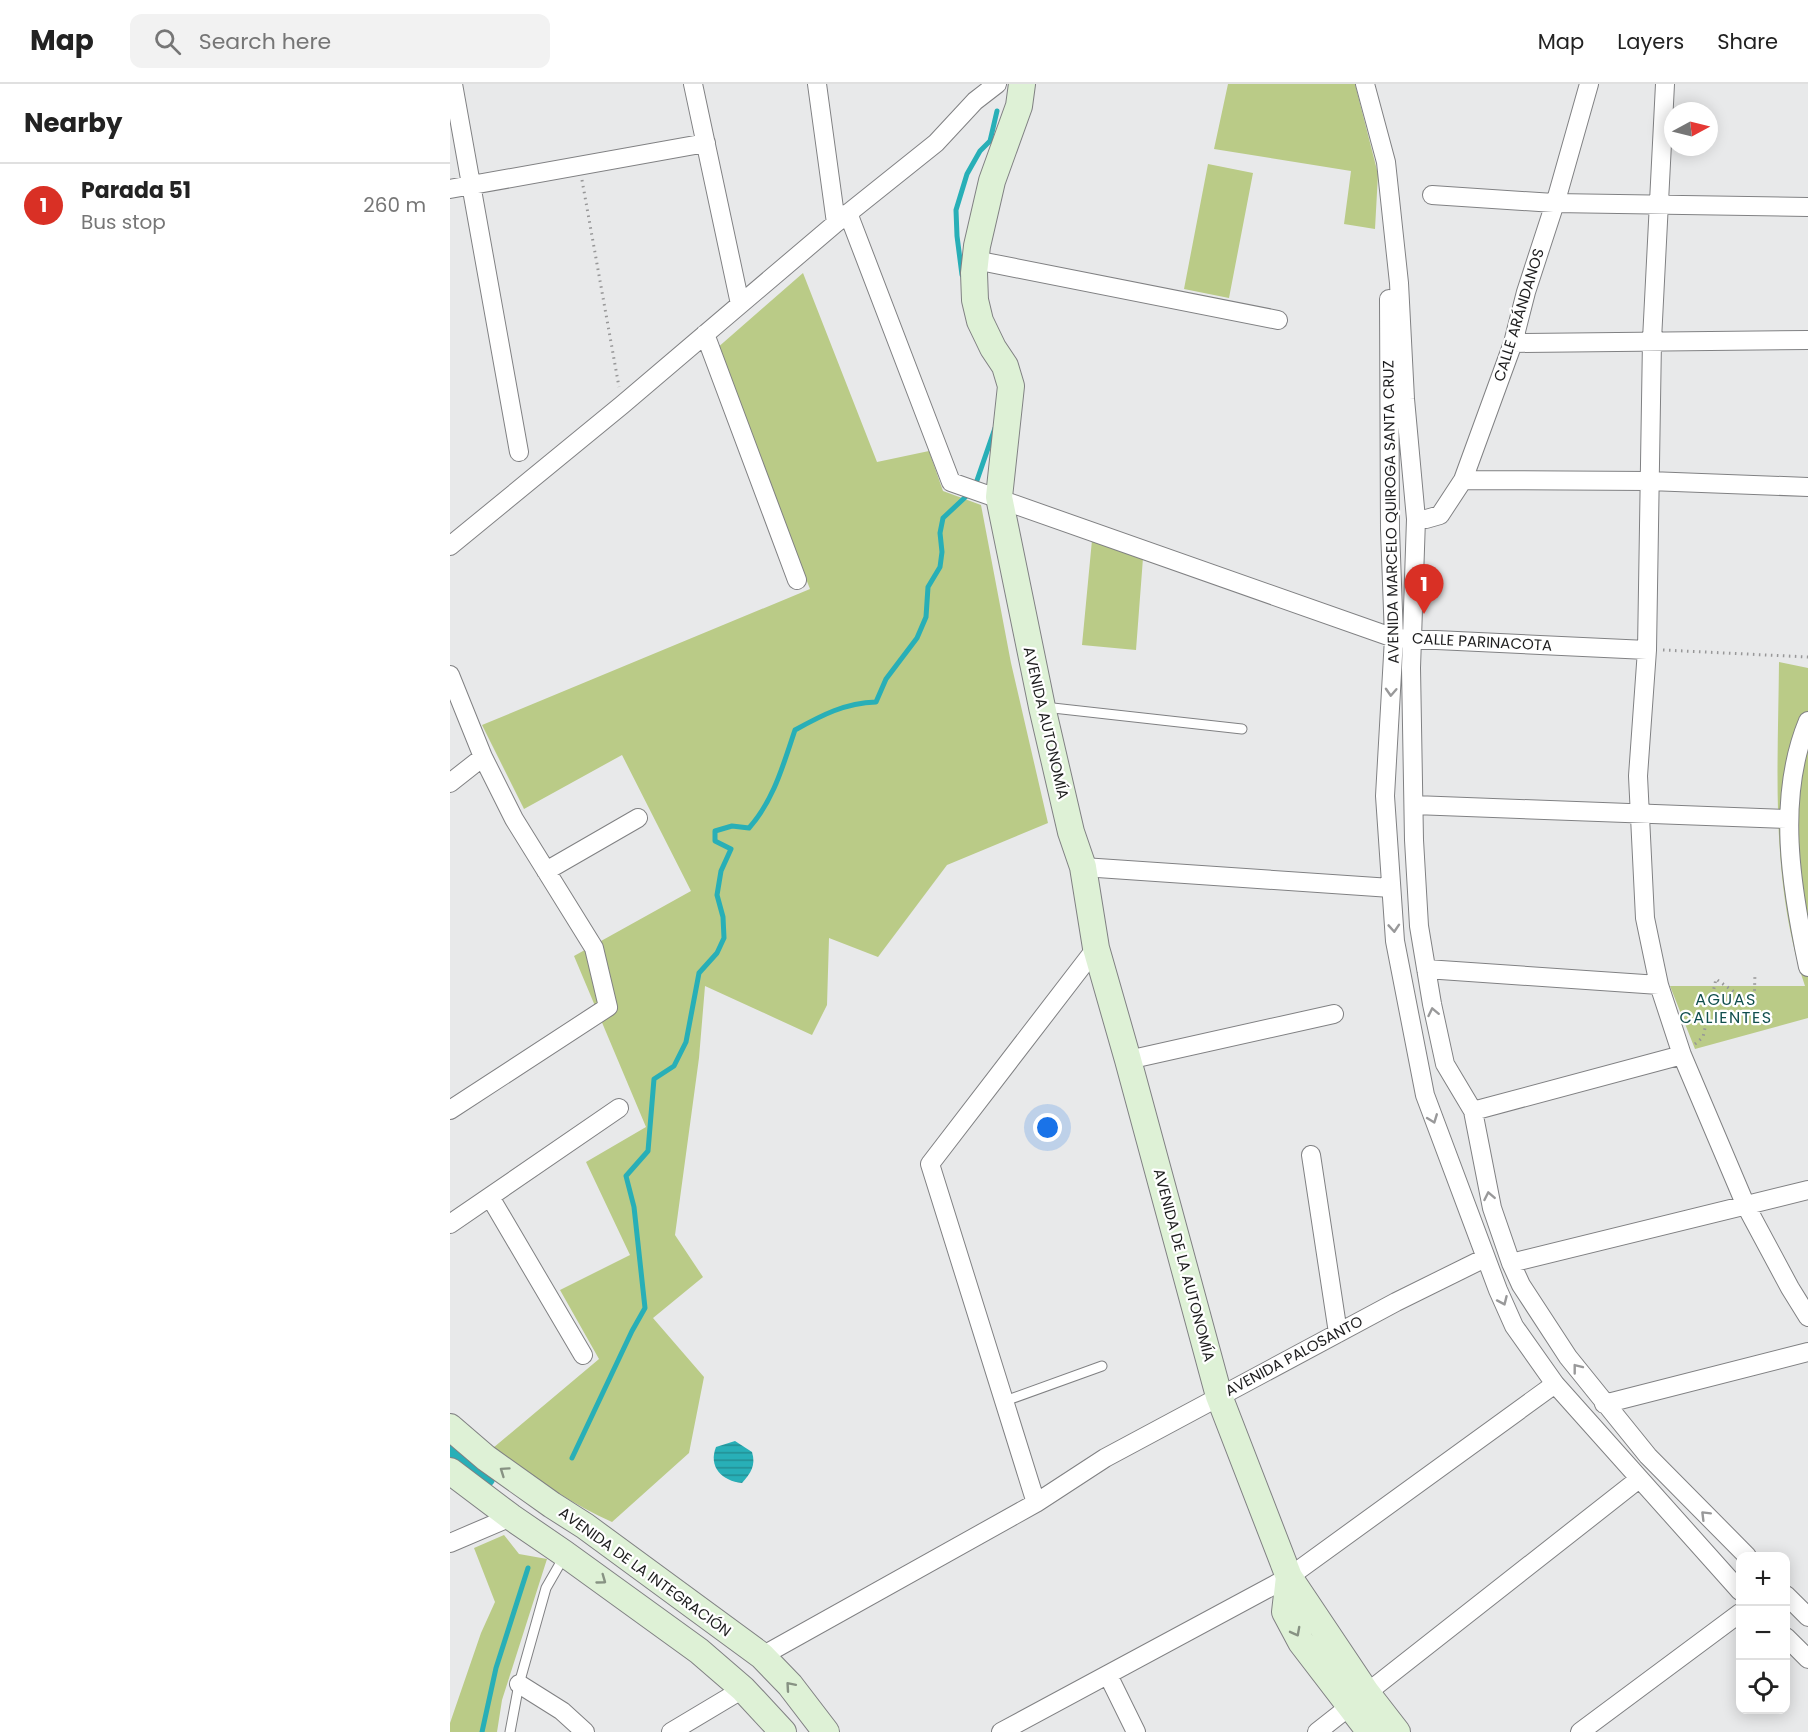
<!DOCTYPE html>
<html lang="en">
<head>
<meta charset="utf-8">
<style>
	:root { --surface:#fff; --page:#f2f2f2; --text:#222; --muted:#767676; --line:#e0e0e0; --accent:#d93025 }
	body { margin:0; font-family:Poppins,sans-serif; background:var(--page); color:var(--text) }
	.controls { position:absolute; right:18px; bottom:18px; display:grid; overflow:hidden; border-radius:12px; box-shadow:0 3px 15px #0003 }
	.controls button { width:54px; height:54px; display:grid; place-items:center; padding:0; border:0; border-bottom:2px solid var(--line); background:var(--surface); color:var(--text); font:30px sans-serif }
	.compass { position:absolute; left:1214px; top:18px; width:54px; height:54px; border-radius:50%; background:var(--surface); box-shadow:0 3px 15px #0003; rotate:83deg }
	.you { position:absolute; left:598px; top:1044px; width:21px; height:21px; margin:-15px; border:4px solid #fff; border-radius:50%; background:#1a73e8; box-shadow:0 0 0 9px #1a73e833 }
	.badge { display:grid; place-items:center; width:39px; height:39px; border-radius:50%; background:var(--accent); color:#fff; font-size:20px; font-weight:700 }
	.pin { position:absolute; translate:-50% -50px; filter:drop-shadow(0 2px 3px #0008) }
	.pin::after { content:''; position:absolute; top:32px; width:21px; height:18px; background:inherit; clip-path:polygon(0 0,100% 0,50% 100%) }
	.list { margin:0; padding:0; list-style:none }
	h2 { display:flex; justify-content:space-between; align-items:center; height:78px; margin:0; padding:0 24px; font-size:26px }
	h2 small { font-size:20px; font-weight:400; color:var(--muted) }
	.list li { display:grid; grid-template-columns:39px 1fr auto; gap:18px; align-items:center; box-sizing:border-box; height:84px; padding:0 24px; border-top:2px solid var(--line) }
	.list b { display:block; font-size:22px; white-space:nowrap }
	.list p { margin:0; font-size:20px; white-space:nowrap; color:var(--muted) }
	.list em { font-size:20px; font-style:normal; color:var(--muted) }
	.icon { flex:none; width:33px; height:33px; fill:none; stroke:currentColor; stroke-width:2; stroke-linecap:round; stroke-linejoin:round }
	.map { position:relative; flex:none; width:1358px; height:1648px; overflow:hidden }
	header { display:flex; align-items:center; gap:36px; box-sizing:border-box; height:84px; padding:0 30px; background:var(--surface); border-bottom:2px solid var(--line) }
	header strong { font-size:28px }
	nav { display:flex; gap:33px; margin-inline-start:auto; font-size:21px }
	.search { width:420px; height:54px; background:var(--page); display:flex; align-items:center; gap:15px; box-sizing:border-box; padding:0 21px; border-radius:12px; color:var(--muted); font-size:22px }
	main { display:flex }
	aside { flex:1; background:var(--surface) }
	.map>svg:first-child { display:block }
	.grass { fill:#bacb87 }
	.water { fill:url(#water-rules) }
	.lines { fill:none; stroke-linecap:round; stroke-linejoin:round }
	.stream { stroke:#28afb7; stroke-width:5 }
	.canal { stroke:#28afb7; stroke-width:16 }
	.lane-casing { stroke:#808183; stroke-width:11 }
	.street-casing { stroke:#808183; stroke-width:20 }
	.secondary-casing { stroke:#808183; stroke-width:28 }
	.path { stroke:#979798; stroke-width:3; stroke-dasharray:1.5 4.5; stroke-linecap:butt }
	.lane { stroke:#fff; stroke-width:9 }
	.street { stroke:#fff; stroke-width:18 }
	.secondary { stroke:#def1d6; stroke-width:26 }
	.oneway { stroke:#99999a }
	.oneway2 { stroke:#879283 }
	.labels { text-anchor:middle; stroke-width:4.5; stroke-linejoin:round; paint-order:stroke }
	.street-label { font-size:15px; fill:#1d1d1e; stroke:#fff }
	.neighbourhood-label { font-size:16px; letter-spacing:1.5px; fill:#114f4d; stroke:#fff }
</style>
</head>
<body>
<header>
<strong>Map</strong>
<div class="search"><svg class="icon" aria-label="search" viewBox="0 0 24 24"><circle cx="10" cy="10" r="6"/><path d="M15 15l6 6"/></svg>Search here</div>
<nav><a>Map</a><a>Layers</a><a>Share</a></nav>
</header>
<main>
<aside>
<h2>Nearby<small></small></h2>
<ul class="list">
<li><span class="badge">1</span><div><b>Parada 51</b><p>Bus stop</p></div><em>260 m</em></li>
</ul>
</aside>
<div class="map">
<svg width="1358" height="1648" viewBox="0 0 1358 1648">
	<defs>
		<pattern id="water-rules" width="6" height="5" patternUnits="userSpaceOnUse" patternTransform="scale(1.5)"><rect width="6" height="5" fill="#28afb7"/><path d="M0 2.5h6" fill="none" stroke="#228e94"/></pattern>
	</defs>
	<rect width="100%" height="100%" fill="#e8e9ea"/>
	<path class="grass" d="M 778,0 L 905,0 L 928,90 L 925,145 L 894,140 L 901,87 L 764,65 Z
		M 758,80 L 803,89 L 779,214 L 734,205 Z
		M 353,189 L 427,378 L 479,367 L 493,407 L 531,421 L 561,579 L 598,739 L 497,781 L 428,873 L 379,854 L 377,921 L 362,951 L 255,902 L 249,974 L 225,1151 L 253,1193 L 203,1234 L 254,1293 L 239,1369 L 162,1438 C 119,1419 81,1391 43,1364 L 149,1275 L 110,1206 L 180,1171 L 136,1078 L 196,1043 L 124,872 L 241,807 L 172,671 L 74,725 L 32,641 L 360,505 L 266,265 Z
		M 642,456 L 693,474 L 686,566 L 632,561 Z
		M 1329,578 L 1358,584 L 1358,934 L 1245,965 L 1220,902 L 1355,902 C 1320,798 1328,687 1329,578 Z
		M 54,1451 L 69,1470 L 97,1475 L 52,1616 L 47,1648 L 0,1648 L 0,1639 L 31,1549 L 45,1518 L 24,1464 Z"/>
	<path class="water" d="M 285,1357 L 302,1368 C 306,1381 301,1389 292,1399 C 272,1397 258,1383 266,1363 Z"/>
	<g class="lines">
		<path class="stream" d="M 512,191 L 507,152 L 506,126 L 517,90 L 530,67 L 540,57 L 547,27
			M 122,1374 L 182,1247 L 195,1224 L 184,1123 L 176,1092 L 198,1067 L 204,995 L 224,982 L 236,958 L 249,889 L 267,869 L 274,854 L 273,833 L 267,811 L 271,787 L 281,765 L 265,757 L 265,747 L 282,742 L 299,744 C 324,716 333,681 345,646 C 372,631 395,619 426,618 L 436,595 L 467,554 L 476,533 L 478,503 L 490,483 L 492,468 L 490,449 L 493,434 L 524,405 L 545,344
			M 32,1648 L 46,1584 L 78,1484"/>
		<path class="canal" d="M 0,1362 L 37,1395"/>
		<defs>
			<path id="lane" d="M 594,623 L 792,645
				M 555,1317 L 652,1282
				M 60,1648 L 69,1600 L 96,1504 L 115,1471"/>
			<path id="street" d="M 3,0 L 69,368
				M 243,0 L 290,220
				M 367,0 L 386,139
				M 915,0 L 936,78 L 949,199 L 955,315 L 966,435 L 961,584 L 964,756 L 969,842 L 982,920 L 995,980 L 1023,1027 L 1042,1124 L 1061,1179 L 1071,1201 L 1118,1273 L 1198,1372 L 1297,1472
				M 1215,0 L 1202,256 L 1197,566 L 1188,692 L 1195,834 L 1209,901 L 1232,971 L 1296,1122 L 1340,1204 L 1358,1233
				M 0,105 L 256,59
				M 982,111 L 1104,119 L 1358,123
				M 398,129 L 501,398 L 944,554 L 1197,566
				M 525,176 L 828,236
				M 939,215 L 940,445 L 944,554 L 935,712 L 945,857 L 975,1011 L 1048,1206 L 1064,1242 L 1105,1300 L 1290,1507
				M 255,250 L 347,496
				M 1063,259 L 1358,256
				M 1013,396 L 1199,397 L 1358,403
				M 966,435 L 976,435 L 990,431 L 1013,396 L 1063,259 L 1076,208 L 1107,113 L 1139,0
				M 0,462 L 172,321 L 386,139 L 486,59 L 525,17 L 547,0
				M 0,591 L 33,673 L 64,735 L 144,864 L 158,923 L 0,1026
				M 1358,637 C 1326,714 1341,803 1358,883
				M 0,699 L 33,673
				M 964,721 L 1337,735
				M 633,783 L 941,804
				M 96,787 L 188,734
				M 976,885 L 1209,901
				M 678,976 L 884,930
				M 1023,1027 L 1232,971
				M 861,1071 L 888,1249
				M 40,1113 L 133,1271
				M 0,1140 L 169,1024
				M 1061,1179 L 1358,1106
				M 1154,1320 L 1358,1268
				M 586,1419 L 480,1080 L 646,864
				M 0,1459 L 61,1433
				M 1336,1511 L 1358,1533
				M 1336,1553 L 1358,1575
				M 312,1572 L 586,1419 L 655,1374 L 946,1218 L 1035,1174
				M 658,1591 L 686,1648
				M 69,1600 L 112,1627 L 135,1648
				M 221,1648 L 293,1605
				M 551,1648 L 839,1493 L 1105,1300
				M 867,1648 L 1189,1395
				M 1130,1648 L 1290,1529"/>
			<path id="secondary" d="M 572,0 L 569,22 L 542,97 L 527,162 L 524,189 L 525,216 L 530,237 L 543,264 L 555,282 L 561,302 L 549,413 L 592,623 L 621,748 L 633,783 L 646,864 L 678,976 L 769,1312 L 839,1493 L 916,1608 L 947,1648
				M 0,1343 L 36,1374 L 102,1421 L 135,1442 L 312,1572 L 340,1601 L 376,1648
				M 0,1387 L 61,1433 L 115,1470 L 249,1567 L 293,1605 L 333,1648
				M 839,1493 L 835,1528 L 851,1558 L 920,1648"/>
		</defs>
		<use href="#lane" class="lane-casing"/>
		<use href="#street" class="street-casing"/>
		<use href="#secondary" class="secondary-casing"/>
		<path class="path" d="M 132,96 L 169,303
			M 1213,566 L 1358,573
			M 1245,960 L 1253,953 L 1266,895 L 1304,922 L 1305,889"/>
		<use href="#lane" class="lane"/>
		<use href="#street" class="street"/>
		<use href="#secondary" class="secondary"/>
	</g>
	<defs><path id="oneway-chevron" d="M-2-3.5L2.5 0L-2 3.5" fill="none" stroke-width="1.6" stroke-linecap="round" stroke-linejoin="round" transform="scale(1.5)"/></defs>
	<g class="oneway">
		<use href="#oneway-chevron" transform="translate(941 608) rotate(93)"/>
		<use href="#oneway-chevron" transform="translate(944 844) rotate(86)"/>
		<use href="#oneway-chevron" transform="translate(983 928) rotate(-102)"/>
		<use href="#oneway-chevron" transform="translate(983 1035) rotate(69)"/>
		<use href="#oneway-chevron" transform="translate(1039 1112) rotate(-101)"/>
		<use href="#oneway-chevron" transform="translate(1053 1217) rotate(66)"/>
		<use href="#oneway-chevron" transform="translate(1127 1284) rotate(-128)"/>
		<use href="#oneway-chevron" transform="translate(1255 1431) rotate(-135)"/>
	</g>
	<g class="oneway2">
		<use href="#oneway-chevron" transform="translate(54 1387) rotate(-145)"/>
		<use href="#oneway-chevron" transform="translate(152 1496) rotate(36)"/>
		<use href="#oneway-chevron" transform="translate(846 1548) rotate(62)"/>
		<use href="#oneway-chevron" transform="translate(340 1602) rotate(-131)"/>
	</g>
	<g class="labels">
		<g class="street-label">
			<text transform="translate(1069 231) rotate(-73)" y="5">CALLE ARÁNDANOS</text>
			<text transform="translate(941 428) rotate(-91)" y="5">AVENIDA MARCELO QUIROGA SANTA CRUZ</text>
			<text transform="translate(1032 558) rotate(3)" y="5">CALLE PARINACOTA</text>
			<text transform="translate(596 639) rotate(77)" y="5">AVENIDA AUTONOMÍA</text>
			<text transform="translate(734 1181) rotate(75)" y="5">AVENIDA DE LA AUTONOMÍA</text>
			<text transform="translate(844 1272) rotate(-28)" y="5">AVENIDA PALOSANTO</text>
			<text transform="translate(195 1488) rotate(36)" y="5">AVENIDA DE LA INTEGRACIÓN</text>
		</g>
		<g class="neighbourhood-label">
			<text x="1276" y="921">AGUAS<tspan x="1276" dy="18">CALIENTES</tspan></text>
		</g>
	</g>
</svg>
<div class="controls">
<button>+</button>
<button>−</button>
<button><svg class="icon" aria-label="locate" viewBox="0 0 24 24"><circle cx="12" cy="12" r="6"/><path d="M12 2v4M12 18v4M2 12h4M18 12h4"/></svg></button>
</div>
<svg class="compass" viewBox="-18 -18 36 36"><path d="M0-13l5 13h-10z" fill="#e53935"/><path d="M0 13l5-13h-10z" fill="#767676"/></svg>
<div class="you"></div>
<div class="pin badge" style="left:974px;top:530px">1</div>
</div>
</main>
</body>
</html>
